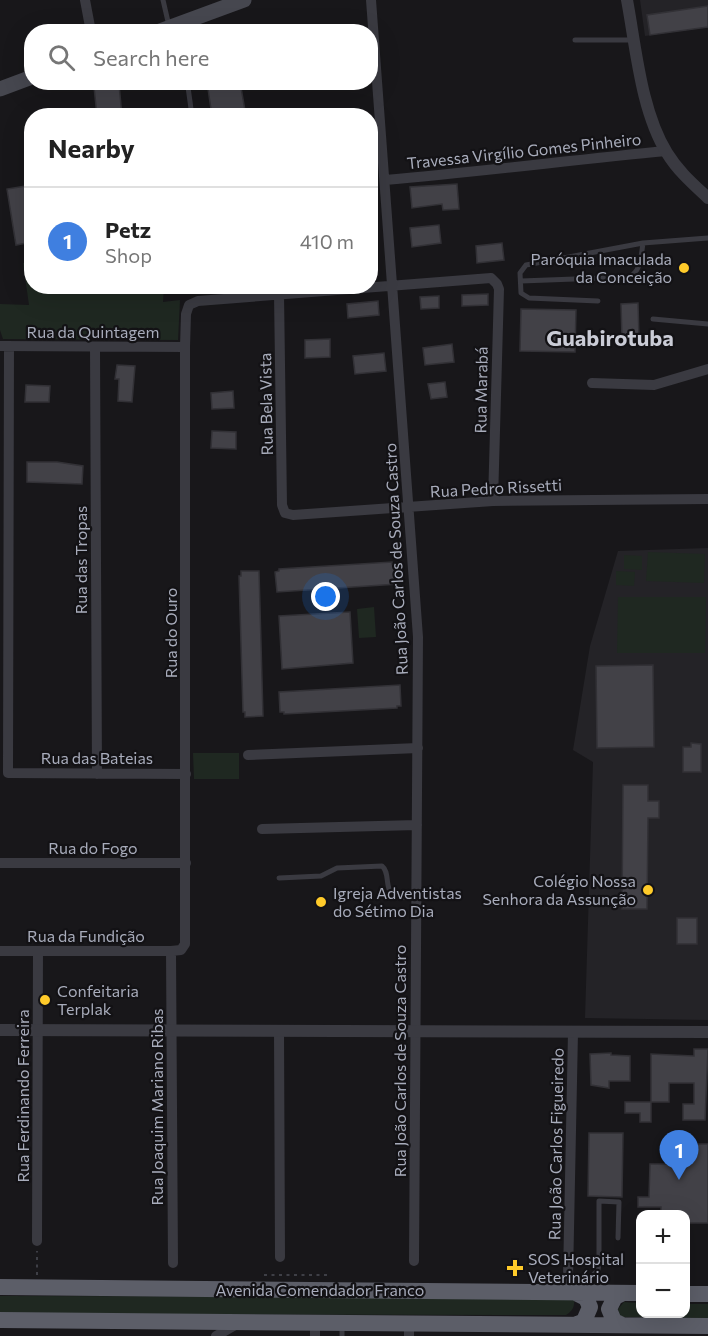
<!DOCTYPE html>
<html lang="en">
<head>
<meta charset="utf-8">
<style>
	:root { --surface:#fff; --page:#f2f2f2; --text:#222; --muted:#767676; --line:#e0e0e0; --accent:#111827 }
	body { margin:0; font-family:Commissioner,sans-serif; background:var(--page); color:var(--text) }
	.controls { position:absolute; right:18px; bottom:18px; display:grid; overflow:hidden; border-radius:12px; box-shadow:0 6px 24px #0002 }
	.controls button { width:54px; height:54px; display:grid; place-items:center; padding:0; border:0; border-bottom:2px solid var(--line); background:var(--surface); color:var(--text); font:30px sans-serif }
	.you { position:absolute; left:326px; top:597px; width:21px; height:21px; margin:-15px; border:4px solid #fff; border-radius:50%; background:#1a73e8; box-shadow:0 0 0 9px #1a73e833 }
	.badge { display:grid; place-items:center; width:39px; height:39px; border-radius:50%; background:var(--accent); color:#fff; font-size:20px; font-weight:700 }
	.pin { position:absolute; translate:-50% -50px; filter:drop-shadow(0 2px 3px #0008) }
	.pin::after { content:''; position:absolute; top:32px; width:21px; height:18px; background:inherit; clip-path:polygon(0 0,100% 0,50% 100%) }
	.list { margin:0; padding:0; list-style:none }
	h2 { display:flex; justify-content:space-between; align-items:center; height:78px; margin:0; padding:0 24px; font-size:26px }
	h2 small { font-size:20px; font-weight:400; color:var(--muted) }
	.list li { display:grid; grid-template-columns:39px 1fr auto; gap:18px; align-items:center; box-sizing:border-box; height:108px; padding:0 24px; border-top:2px solid var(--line) }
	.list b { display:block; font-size:22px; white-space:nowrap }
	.list p { margin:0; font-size:20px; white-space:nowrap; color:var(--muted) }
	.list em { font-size:20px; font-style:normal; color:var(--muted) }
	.icon { flex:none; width:33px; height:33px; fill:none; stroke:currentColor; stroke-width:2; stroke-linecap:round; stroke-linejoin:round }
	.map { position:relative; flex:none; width:708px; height:1336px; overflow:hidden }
	.search { position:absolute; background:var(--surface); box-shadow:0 6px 24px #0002; left:24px; top:24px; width:354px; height:66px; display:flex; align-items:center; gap:15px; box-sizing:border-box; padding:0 21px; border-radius:24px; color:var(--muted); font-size:22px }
	.panel { position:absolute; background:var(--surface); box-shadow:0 6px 24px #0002; left:24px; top:108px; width:354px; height:186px; border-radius:24px }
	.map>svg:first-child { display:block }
	.built { fill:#242327 }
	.green { fill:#1f2821 }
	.building { fill:#424147; stroke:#323136; stroke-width:1.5 }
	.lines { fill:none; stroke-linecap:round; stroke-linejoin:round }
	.path { stroke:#3e3f46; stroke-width:2; stroke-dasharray:3 4.5; stroke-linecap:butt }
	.service { stroke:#3a3a41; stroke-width:5 }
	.minor { stroke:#3a3a41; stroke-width:10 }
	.tertiary { stroke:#3a3a41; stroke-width:12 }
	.secondary { stroke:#46474f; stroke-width:15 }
	.trunk { stroke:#5c5e68; stroke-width:16 }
	.poi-dot { fill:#ffcb2a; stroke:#131215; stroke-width:2 }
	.labels { text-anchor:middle; stroke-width:4.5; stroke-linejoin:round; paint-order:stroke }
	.street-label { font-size:16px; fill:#a8acbb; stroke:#131215 }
	.poi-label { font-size:16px; fill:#a8acbb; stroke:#131215; text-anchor:start }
	.district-label { font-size:22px; font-weight:bold; fill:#caccd6; stroke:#131215 }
</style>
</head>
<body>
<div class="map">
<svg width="708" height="1336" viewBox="0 0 708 1336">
	<rect width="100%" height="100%" fill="#18171a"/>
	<path class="built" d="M 640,0 L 708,0 L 708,27 L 645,36 Z
		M 708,548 L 708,1020 L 585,1018 L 593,762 L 573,750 L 590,646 L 618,551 Z"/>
	<path class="green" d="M 23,263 L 31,264 L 32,286 L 164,287 L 163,302 L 180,300 L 178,340 L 3,339 L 0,330 L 0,304 L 29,305 Z
		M 648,552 L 705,554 L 704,583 L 646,581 Z
		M 624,555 L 642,556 L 642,570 L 624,569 Z
		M 616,571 L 635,572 L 634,586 L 616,585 Z
		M 618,597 L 706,597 L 705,653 L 617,653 Z
		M 374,607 L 376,637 L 359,638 L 357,609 Z
		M 193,753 L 239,753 L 239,779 L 194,779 Z
		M 0,1296 L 574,1297 C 575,1306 573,1311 566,1315 L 0,1314 Z
		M 624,1302 L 640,1303 L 640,1314 L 686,1314 L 686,1304 L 708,1304 L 708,1318 L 620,1317 L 618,1309 Z"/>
	<path class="building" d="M 708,6 L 708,27 L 650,35 L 647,15 Z
		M 207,82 L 240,82 L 246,116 L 212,116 Z
		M 119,84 L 122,116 L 97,116 L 94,87 Z
		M 457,184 L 459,209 L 443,210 L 442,204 L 412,208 L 410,187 Z
		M 32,185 L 32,242 L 16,245 L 7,189 Z
		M 439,225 L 441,243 L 412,247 L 410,228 Z
		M 502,243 L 504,260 L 477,263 L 476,246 Z
		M 488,294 L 488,305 L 462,306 L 462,295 Z
		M 439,296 L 439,308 L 421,309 L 420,297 Z
		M 378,301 L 379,315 L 348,318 L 347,304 Z
		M 638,303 L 639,338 L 622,339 L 621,304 Z
		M 521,309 L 576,310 L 575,352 L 520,351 Z
		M 330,339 L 330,357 L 305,358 L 305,340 Z
		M 452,344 L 454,362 L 425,365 L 423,348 Z
		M 384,353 L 386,371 L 355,374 L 353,356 Z
		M 117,365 L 135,366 L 132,402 L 118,401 L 119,379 L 115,379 Z
		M 445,382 L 447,397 L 431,399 L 428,384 Z
		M 26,385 L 50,386 L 49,402 L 25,402 Z
		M 233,391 L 234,408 L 212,409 L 211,393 Z
		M 212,431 L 236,432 L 236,449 L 211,448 Z
		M 27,462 L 57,462 L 83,466 L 82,484 L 27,482 Z
		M 392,562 L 392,564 L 396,563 L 398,584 L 277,592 L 275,572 L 279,571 L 279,569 Z
		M 241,571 L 259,571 L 263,716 L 245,717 L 245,712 L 243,712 L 239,576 L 241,576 Z
		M 350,612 L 353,663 L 282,669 L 279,616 Z
		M 653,665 L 654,747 L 597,748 L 596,666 Z
		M 400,685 L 401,706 L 397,706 L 397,708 L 284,714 L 284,712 L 280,712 L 279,692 Z
		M 691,743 L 701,744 L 701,772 L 683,772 L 683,747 L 691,747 Z
		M 623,785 L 648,785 L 648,801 L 659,801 L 659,818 L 648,818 L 647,909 L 622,909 Z
		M 677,918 L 697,918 L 697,944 L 677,944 Z
		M 694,1049 L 708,1049 L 705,1120 L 683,1120 L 683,1104 L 694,1104 L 694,1083 L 669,1083 L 669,1102 L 651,1102 L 651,1054 L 694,1056 Z
		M 611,1053 L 611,1055 L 630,1056 L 630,1081 L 609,1081 L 609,1088 L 591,1085 L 590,1054 Z
		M 625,1102 L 651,1102 L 651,1122 L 640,1122 L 640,1113 L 625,1113 Z
		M 589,1133 L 623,1133 L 622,1197 L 588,1196 Z
		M 693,1144 L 708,1144 L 708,1223 L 686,1223 L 686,1215 L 661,1215 L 661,1207 L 638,1207 L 638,1197 L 649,1197 L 650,1164 L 676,1164 L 677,1157 L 687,1157 L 687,1153 L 693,1153 Z"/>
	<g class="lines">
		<path class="path" d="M 37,1275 L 37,1251
			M 264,1275 L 330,1275"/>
		<path class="service" d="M 163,0 L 169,26
			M 575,40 L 633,40
			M 175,82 L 188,87 L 195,82
			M 188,87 L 192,116
			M 521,281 L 628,277 C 641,273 641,256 643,243
			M 229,286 L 234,298
			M 598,301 L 529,298 L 521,293 L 520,273 L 526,265 L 643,243 L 708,238
			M 653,319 L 708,324
			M 279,878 L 321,876 L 337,868 L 382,866 C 391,873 383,891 396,896 C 402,898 410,898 417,899
			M 599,1263 L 599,1201 L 619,1202 L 618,1238
			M 587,1290 L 590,1278 L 598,1270 L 599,1263 L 618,1264
			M 342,1336 L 342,1325"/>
		<path class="minor" d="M 85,0 L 91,32
			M 371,0 L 418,637 L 414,1261
			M 385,180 C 479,172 572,160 666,151
			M 279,294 L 282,505 L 285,513 L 293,515 L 493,501 L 708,499
			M 0,346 L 185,347
			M 9,346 L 8,773 L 186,774
			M 95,347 L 97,774
			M 592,383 L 654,385 L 708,369
			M 248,755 L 418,748
			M 262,829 L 417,825
			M 0,863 L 186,863
			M 0,951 L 171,951 L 181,950 L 185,944 L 185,347 L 186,314 L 189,305 L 198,301 L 491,278 L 497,284 L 499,289 L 493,501
			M 171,951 L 173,1263
			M 279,1031 L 280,1257
			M 573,1032 L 568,1278 L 573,1292
			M 37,1241 L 38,951
			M 216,1336 L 237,1324
			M 315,1336 L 315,1323
			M 409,1336 L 409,1324"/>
		<path class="tertiary" d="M 627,0 C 636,48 641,111 667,153 C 678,171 693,184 708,198
			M 0,1030 L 708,1032"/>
		<path class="secondary" d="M 157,32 L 244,0
			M 0,89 L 32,77"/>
		<path class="trunk" d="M 0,1287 L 640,1293
			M 574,1292 L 586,1298 L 590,1307 L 584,1321 L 575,1325
			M 686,1294 L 708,1294
			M 0,1320 L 708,1326
			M 622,1325 L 614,1321 L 609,1309 L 615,1297 L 623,1293"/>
	</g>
	<g class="poi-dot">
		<circle cx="684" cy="268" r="6"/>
		<circle cx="648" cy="890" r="6"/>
		<circle cx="321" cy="902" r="6"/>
		<circle cx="45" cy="1000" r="6"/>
		<path d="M512 1259h6v6h6v6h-6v6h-6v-6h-6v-6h6z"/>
	</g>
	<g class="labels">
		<g class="street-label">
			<text transform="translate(524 151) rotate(-6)" y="6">Travessa Virgílio Gomes Pinheiro</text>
			<text x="93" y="338">Rua da Quintagem</text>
			<text transform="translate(481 390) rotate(-89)" y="6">Rua Marabá</text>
			<text transform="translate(266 404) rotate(-91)" y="6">Rua Bela Vista</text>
			<text transform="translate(496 488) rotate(-3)" y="6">Rua Pedro Rissetti</text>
			<text transform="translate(396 559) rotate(-93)" y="6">Rua João Carlos de Souza Castro</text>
			<text transform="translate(81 560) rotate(-90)" y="6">Rua das Tropas</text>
			<text transform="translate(171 633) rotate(-90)" y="6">Rua do Ouro</text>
			<text x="97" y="764">Rua das Bateias</text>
			<text x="93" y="854">Rua do Fogo</text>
			<text x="86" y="942">Rua da Fundição</text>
			<text transform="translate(400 1061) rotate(-90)" y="6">Rua João Carlos de Souza Castro</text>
			<text transform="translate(23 1096) rotate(-90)" y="6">Rua Ferdinando Ferreira</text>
			<text transform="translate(157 1107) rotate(-90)" y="6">Rua Joaquim Mariano Ribas</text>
			<text transform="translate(556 1144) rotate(-89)" y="6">Rua João Carlos Figueiredo</text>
			<text x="320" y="1296">Avenida Comendador Franco</text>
		</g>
		<g class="poi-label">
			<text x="672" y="265" text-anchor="end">Paróquia Imaculada<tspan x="672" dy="18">da Conceição</tspan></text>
			<text x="636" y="887" text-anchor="end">Colégio Nossa<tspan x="636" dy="18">Senhora da Assunção</tspan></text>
			<text x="333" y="899">Igreja Adventistas<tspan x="333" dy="18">do Sétimo Dia</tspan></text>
			<text x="57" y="997">Confeitaria<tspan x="57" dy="18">Terplak</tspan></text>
			<text x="528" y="1265">SOS Hospital<tspan x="528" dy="18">Veterinário</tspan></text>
		</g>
		<g class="district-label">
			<text x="610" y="346">Guabirotuba</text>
		</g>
	</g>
</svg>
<div class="controls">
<button>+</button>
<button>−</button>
</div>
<div class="you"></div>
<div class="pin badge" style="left:679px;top:1180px;background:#3f7fe0">1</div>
<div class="search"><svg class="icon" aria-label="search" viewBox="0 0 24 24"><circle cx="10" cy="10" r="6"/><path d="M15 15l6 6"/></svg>Search here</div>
<section class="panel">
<h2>Nearby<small></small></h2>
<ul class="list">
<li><span class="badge" style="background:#3f7fe0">1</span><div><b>Petz</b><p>Shop</p></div><em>410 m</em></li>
</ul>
</section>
</div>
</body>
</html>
